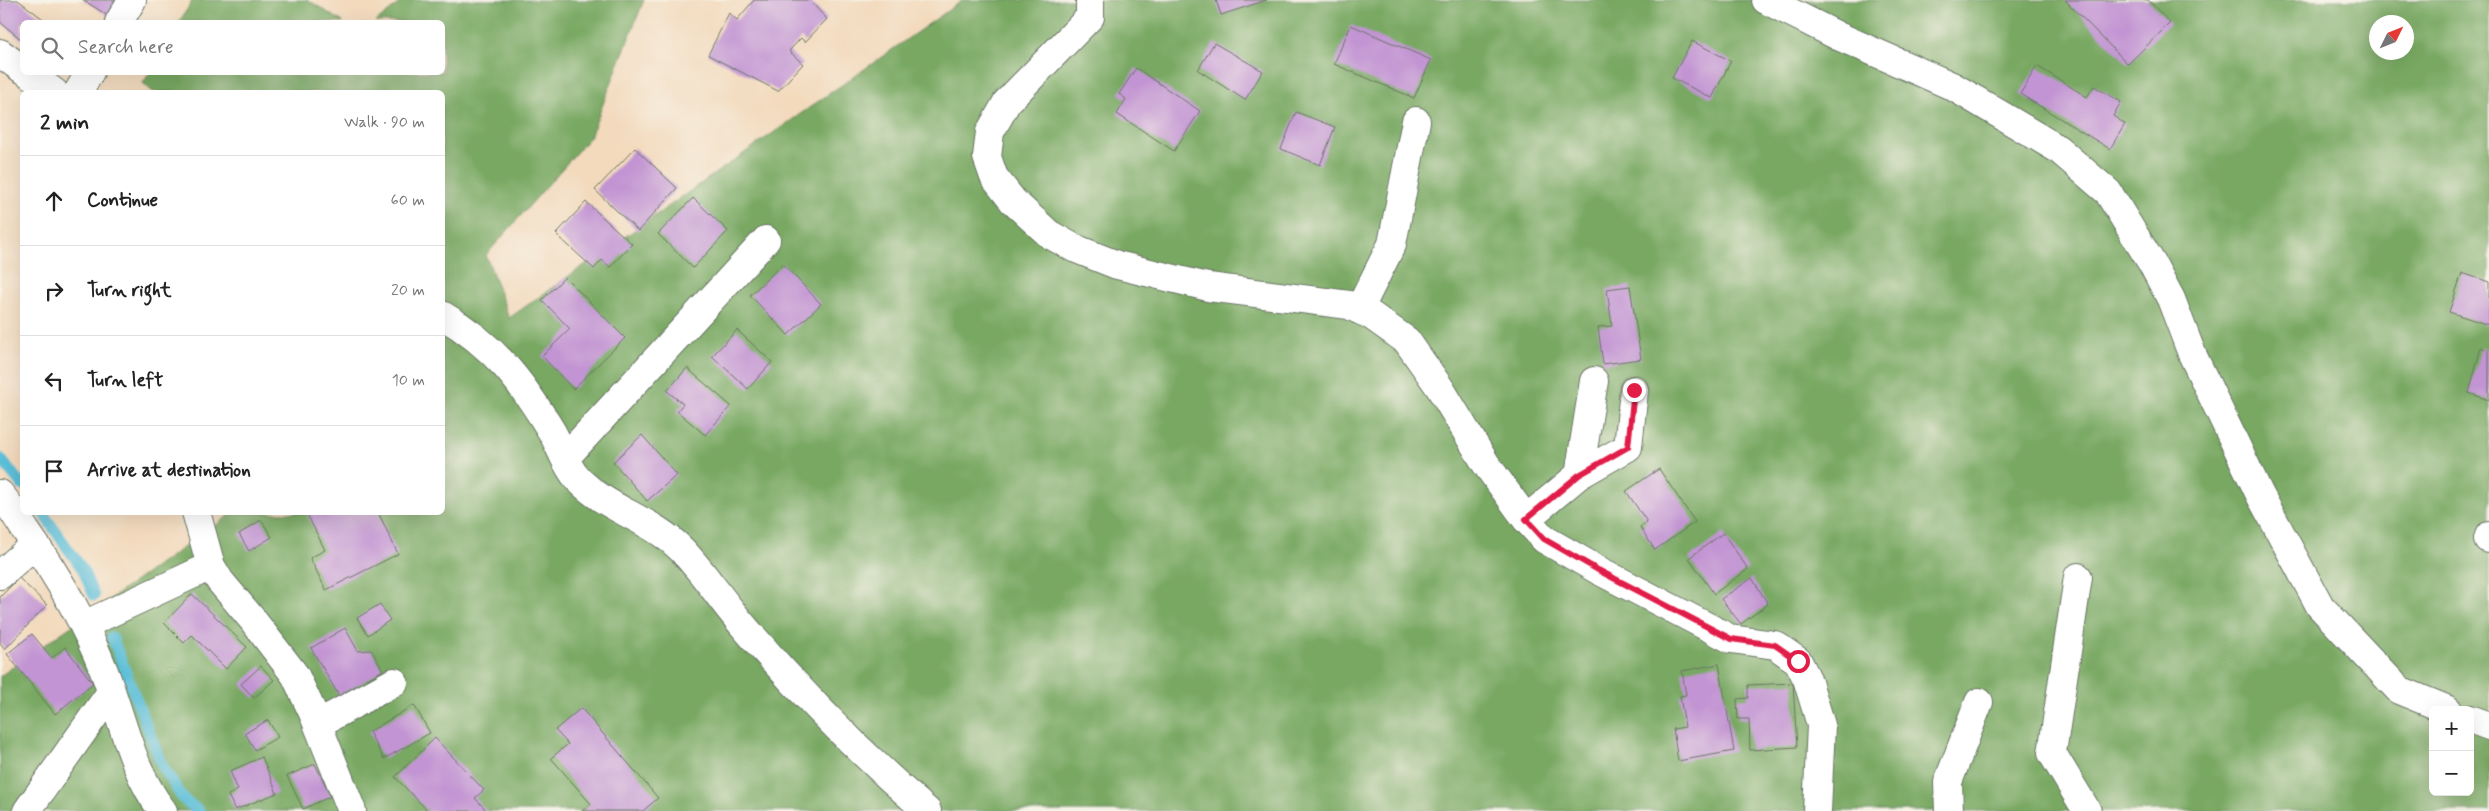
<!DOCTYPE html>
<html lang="en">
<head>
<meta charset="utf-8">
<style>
	:root { --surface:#fff; --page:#f6f6f6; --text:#222; --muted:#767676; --line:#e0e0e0 }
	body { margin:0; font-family:Mynerve,sans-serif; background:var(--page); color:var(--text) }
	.controls { position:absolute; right:15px; bottom:15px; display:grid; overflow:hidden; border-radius:8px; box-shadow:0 5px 20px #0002 }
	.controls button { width:45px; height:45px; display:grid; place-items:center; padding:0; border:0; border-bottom:1px solid var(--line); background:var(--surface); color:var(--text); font:25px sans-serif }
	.compass { position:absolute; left:2369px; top:15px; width:45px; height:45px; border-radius:50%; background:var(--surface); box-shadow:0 5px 20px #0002; rotate:47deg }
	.stop { position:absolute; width:15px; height:15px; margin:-11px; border:4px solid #e11d48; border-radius:50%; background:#fff }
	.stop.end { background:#e11d48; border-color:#fff; box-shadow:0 1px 5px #0008 }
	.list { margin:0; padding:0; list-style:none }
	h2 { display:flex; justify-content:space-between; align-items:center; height:65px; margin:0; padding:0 20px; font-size:21px }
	h2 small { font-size:16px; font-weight:400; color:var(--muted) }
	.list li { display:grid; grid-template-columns:32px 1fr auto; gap:15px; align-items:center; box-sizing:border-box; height:90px; padding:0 20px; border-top:1px solid var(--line) }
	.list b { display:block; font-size:19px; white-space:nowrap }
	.list em { font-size:16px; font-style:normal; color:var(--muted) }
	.icon { flex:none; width:28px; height:28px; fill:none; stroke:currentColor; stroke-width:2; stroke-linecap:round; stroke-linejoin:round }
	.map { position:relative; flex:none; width:2489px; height:811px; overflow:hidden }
	.search { position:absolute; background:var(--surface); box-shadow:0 5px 20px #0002; left:20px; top:20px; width:425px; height:55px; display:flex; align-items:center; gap:12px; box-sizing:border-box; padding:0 18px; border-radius:8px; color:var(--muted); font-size:19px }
	.panel { position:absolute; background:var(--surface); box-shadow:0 5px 20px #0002; left:20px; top:90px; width:425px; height:425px; border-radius:8px }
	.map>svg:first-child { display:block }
	.forest { fill:#78a862; stroke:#4c724b; fill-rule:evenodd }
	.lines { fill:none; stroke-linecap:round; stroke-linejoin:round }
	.stream { stroke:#5abed8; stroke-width:11 }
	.building { fill:#c294d3 }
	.minor-casing { stroke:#697464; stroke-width:30 }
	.minor { stroke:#fff; stroke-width:28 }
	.route { stroke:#e11d48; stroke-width:6 }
</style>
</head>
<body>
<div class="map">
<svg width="2489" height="811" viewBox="0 0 2489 811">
	<rect width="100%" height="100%" fill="#f7f3e8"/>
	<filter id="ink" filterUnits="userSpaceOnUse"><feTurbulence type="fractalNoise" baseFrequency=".02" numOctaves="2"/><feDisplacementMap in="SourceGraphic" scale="10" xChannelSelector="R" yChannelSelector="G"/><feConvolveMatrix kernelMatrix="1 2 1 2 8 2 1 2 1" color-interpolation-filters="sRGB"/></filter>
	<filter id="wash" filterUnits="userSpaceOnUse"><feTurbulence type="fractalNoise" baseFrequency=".0096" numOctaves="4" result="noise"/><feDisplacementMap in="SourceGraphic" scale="20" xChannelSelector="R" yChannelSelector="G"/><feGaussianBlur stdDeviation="1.12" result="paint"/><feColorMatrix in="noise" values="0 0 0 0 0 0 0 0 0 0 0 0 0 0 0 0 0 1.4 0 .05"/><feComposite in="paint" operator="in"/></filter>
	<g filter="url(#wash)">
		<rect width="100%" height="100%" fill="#f3dabd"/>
		<path class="forest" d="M 193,0 L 308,0 L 343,22 L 179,22 Z
			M 403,0 L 644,0 L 590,137 L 486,255 L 509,318 L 963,0 L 2489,0 L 2489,811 L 0,811 L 0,676 L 233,513 L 442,512 L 442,92 L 153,92 L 143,83 L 150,72 L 442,72 L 442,22 L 376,22 ZM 2376,22 L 2406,22 L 2406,52 L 2376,52 ZM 2433,710 L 2470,710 L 2470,792 L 2433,792 Z"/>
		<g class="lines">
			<path class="stream" d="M 0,458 L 22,485
				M 42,512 L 83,570 L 94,596
				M 112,637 L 162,765 L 183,799 L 199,811"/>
		</g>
		<g id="blocks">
			<path class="building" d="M 0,0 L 18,0 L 47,22 L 22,22 L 22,40 L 0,22 Z
				M 83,0 L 131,0 L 118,22 Z
				M 754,0 L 809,0 L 827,19 L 805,42 L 801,38 L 789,51 L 803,64 L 778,91 L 708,55 L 729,13 L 737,20 Z
				M 1216,0 L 1267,0 L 1221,15 Z
				M 2065,0 L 2148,0 L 2170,23 L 2128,64 Z
				M 1351,25 L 1431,60 L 1414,98 L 1334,64 Z
				M 1692,41 L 1731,61 L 1712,98 L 1672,78 Z
				M 1214,43 L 1263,71 L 1245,100 L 1198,70 Z
				M 2037,66 L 2087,97 L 2094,86 L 2121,102 L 2113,116 L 2125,124 L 2110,149 L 2020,94 Z
				M 1136,68 L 1200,111 L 1174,151 L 1117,114 L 1126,99 L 1119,94 Z
				M 1296,112 L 1335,127 L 1320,165 L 1281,149 Z
				M 635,148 L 677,188 L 638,231 L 595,190 Z
				M 693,198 L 728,231 L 693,268 L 658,234 Z
				M 586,202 L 632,244 L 610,267 L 602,260 L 594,269 L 556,234 Z
				M 783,264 L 821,304 L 788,335 L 750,295 Z
				M 2462,273 L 2489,282 L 2489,325 L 2449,312 Z
				M 565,277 L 625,338 L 573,389 L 542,356 L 570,329 L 542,300 Z
				M 1630,286 L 1641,359 L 1603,364 L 1598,327 L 1612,326 L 1607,289 Z
				M 737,330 L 772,362 L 748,389 L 712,356 Z
				M 2481,347 L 2489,351 L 2489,400 L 2469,393 Z
				M 687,368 L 731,406 L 705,435 L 677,411 L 683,404 L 667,391 Z
				M 642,435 L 677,475 L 647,501 L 613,462 Z
				M 1659,469 L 1695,522 L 1655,550 L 1640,527 L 1647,522 L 1626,491 Z
				M 310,512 L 378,512 L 398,554 L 326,590 L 310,558 L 325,550 L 307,514 Z
				M 261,520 L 272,537 L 249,551 L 239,534 Z
				M 1723,533 L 1748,569 L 1714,594 L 1689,558 Z
				M 19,578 L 47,605 L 5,649 L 0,643 L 0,597 Z
				M 1752,578 L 1768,604 L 1741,624 L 1721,599 Z
				M 192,594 L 247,647 L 226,669 L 192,635 L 184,643 L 164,623 Z
				M 380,604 L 390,620 L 368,635 L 357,618 Z
				M 345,628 L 358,651 L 371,650 L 383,670 L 339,696 L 311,648 Z
				M 32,634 L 52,658 L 65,647 L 93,683 L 55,714 L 7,654 Z
				M 1719,664 L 1734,751 L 1678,761 L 1673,729 L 1685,727 L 1680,696 L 1686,695 L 1682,671 Z
				M 261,666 L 274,680 L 254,698 L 241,684 Z
				M 1793,683 L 1797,747 L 1750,750 L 1749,719 L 1738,719 L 1737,699 L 1748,698 L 1748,685 Z
				M 414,705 L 430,733 L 384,759 L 369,732 Z
				M 581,708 L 658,798 L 643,811 L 582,811 L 591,804 L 551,758 L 568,744 L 555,730 Z
				M 268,720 L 278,737 L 255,750 L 245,733 Z
				M 435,738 L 484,790 L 475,798 L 487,811 L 428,811 L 395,777 Z
				M 262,757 L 277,793 L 235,810 L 228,795 L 238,790 L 230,771 Z
				M 315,764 L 331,796 L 303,809 L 287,776 Z"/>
		</g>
	</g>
	<g filter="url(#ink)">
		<use href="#blocks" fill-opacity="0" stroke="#697464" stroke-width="1"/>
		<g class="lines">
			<defs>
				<path id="minor" d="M 1090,0 L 1090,17 L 1007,102 L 990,132 L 987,157 L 994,177 L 1013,201 L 1049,234 L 1074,248 L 1117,265 L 1208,287 L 1349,305 L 1372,316 L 1407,341 L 1440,388 L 1486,464 L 1526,519 L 1544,539 L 1598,570 L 1731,639 L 1775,645 L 1798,661 L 1807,679 L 1821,725 L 1817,811
					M 1766,0 L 1838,36 L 1952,86 L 2058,149 L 2108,192 L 2153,265 L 2171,299 L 2192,354 L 2260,495 L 2320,606 L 2399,690 L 2448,710
					M 119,22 L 132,0
					M 0,53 L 22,69
					M 27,72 L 54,92
					M 78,92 L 90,72
					M 1359,310 L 1392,244 L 1416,121
					M 442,315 C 494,345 522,382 552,432 C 560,446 566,466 577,478 C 607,510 652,519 682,550 C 705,574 724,604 746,629 C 802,694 862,755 927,811
					M 566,457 L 766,240
					M 1579,475 L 1628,447 L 1634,390
					M 0,494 C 10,505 18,519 26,531 C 57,575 85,622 104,671 C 122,717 132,772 163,811
					M 196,512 L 211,566 L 220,581 L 252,619 L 295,675 L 313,713 L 352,811
					M 1526,519 L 1579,475 L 1594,381
					M 2488,539 L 2489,536
					M 0,575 L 35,544
					M 2078,577 L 2052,753 L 2087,811
					M 84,625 L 211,566
					M 2470,719 L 2489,726
					M 318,724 L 394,682
					M 27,811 L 111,692
					M 1949,811 L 1948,782 L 1979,702"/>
			</defs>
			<use href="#minor" class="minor-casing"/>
			<use href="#minor" class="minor"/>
		</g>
	</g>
	<g class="lines" filter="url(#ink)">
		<path class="route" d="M 1634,390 L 1628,447 L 1579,475 L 1526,519 L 1544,539 L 1598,570 L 1731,639 L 1775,645 L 1798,661"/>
	</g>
</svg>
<div class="controls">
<button>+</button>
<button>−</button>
</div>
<svg class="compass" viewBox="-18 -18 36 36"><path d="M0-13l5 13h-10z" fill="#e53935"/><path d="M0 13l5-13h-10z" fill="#767676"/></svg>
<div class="stop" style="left:1798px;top:661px"></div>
<div class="stop end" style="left:1634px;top:390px"></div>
<div class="search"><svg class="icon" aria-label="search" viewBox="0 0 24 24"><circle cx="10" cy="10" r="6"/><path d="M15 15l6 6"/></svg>Search here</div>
<section class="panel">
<h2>2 min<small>Walk · 90 m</small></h2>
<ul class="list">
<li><svg class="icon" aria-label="ahead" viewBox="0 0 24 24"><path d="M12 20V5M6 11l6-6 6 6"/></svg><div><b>Continue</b></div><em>60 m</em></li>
<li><svg class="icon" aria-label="right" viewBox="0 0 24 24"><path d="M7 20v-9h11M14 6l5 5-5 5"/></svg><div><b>Turn right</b></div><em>20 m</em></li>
<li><svg class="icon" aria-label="left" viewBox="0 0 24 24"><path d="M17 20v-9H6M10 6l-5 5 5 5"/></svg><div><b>Turn left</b></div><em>10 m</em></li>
<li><svg class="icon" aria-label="arrive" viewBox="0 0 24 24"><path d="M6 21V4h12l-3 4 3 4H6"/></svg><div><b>Arrive at destination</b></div></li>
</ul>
</section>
</div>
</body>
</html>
